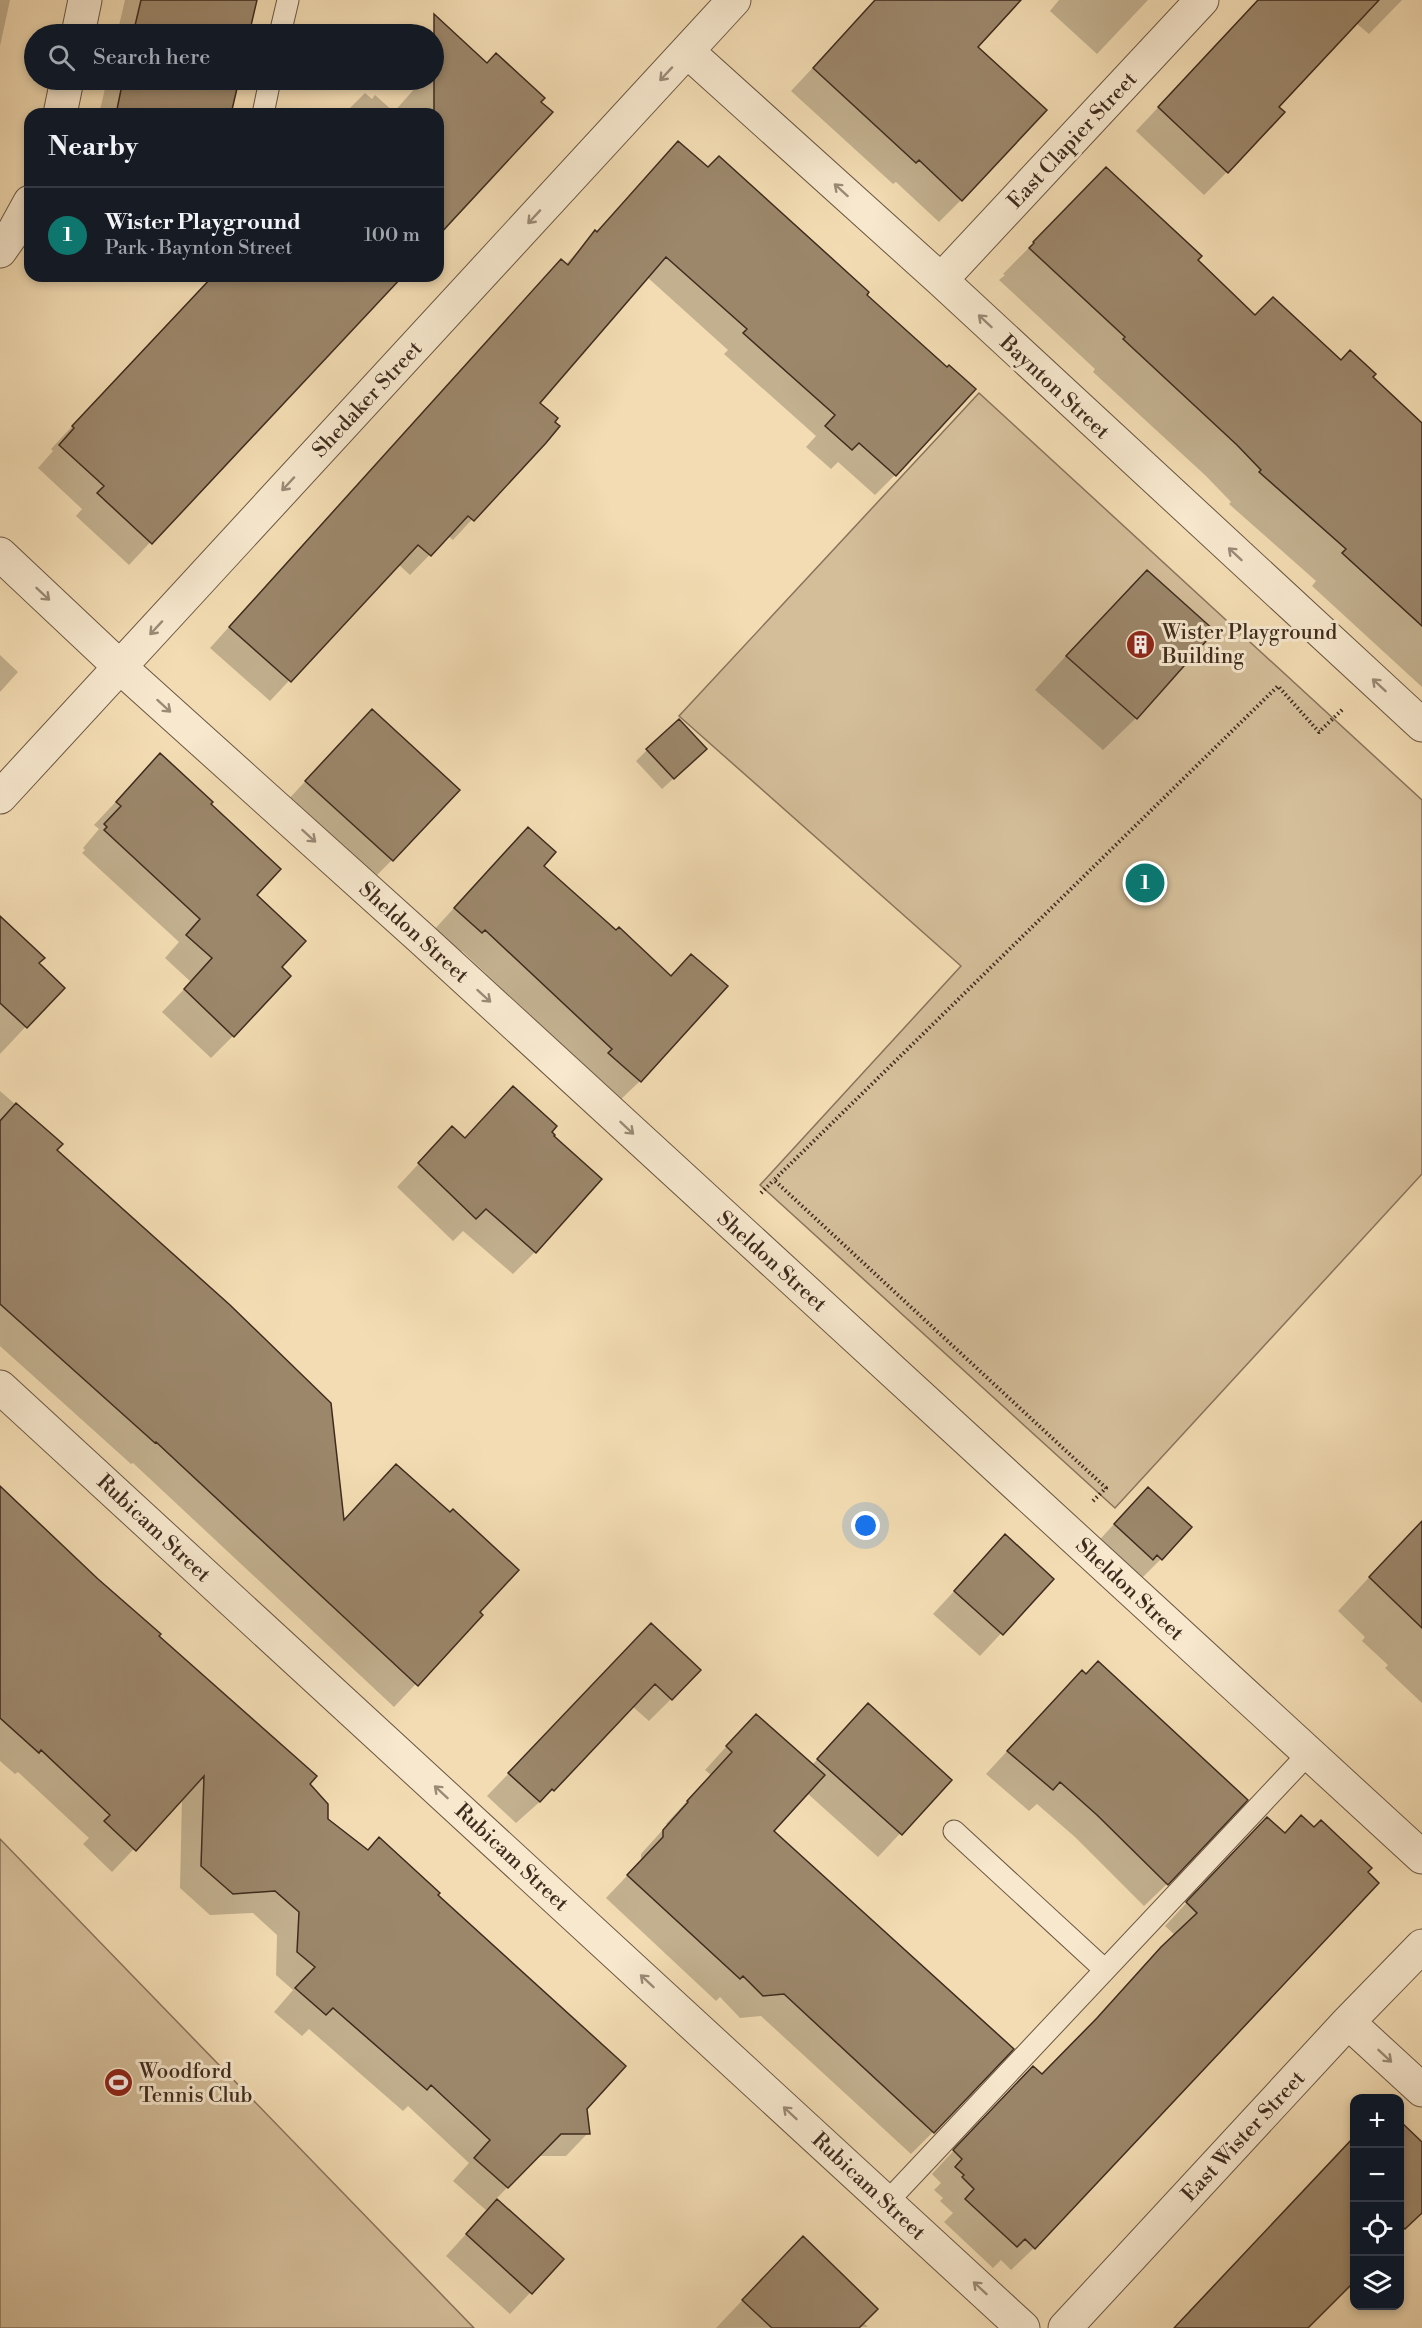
<!DOCTYPE html>
<html lang="en">
<head>
<meta charset="utf-8">
<style>
	:root { --surface:#171b24; --page:#242831; --text:#f1f3f6; --muted:#9ea1a6; --line:#363941; --accent:#0f766e }
	body { margin:0; font-family:"Libre Bodoni",serif; background:var(--page); color:var(--text) }
	.controls { position:absolute; right:18px; bottom:18px; display:grid; overflow:hidden; border-radius:12px; box-shadow:0 3px 9px #0003 }
	.controls button { width:54px; height:54px; display:grid; place-items:center; padding:0; border:0; border-bottom:2px solid var(--line); background:var(--surface); color:var(--text); font:30px sans-serif }
	.you { position:absolute; left:866px; top:1526px; width:21px; height:21px; margin:-15px; border:4px solid #fff; border-radius:50%; background:#1a73e8; box-shadow:0 0 0 9px #1a73e833 }
	.badge { display:grid; place-items:center; width:39px; height:39px; border-radius:50%; background:var(--accent); color:#fff; font-size:20px; font-weight:700 }
	.pin { position:absolute; translate:-50% -50%; border:3px solid #fff; box-shadow:0 2px 6px #0006 }
	.list { margin:0; padding:0; list-style:none }
	h2 { display:flex; justify-content:space-between; align-items:center; height:78px; margin:0; padding:0 24px; font-size:26px }
	h2 small { font-size:20px; font-weight:400; color:var(--muted) }
	.list li { display:grid; grid-template-columns:39px 1fr auto; gap:18px; align-items:center; box-sizing:border-box; height:96px; padding:0 24px; border-top:2px solid var(--line) }
	.list b { display:block; font-size:22px; white-space:nowrap }
	.list p { margin:0; font-size:20px; white-space:nowrap; color:var(--muted) }
	.list em { font-size:20px; font-style:normal; color:var(--muted) }
	.icon { flex:none; width:33px; height:33px; fill:none; stroke:currentColor; stroke-width:2; stroke-linecap:round; stroke-linejoin:round }
	.map { position:relative; flex:none; width:1422px; height:2328px; overflow:hidden }
	.search { position:absolute; background:var(--surface); box-shadow:0 3px 9px #0003; left:24px; top:24px; width:420px; height:66px; display:flex; align-items:center; gap:15px; box-sizing:border-box; padding:0 21px; border-radius:33px; color:var(--muted); font-size:22px }
	.panel { position:absolute; background:var(--surface); box-shadow:0 3px 9px #0003; left:24px; top:108px; width:420px; height:174px; border-radius:18px }
	.map>svg:first-child { display:block }
	.green { fill:#d4be9a; stroke:#89745c; stroke-width:1.5 }
	.shadow { fill:#0003 }
	.building { fill:#9c876b; stroke:#3e2b1e; stroke-width:1.5 }
	.lines { fill:none; stroke-linecap:round; stroke-linejoin:round }
	.lane-casing { stroke:#6b5743; stroke-width:23 }
	.street-casing { stroke:#6b5743; stroke-width:35 }
	.path { stroke:#3e2b1e; stroke-width:4; stroke-dasharray:1.5 3; stroke-linecap:butt }
	.lane { stroke:#f7e8ce; stroke-width:21 }
	.street { stroke:#f7e8ce; stroke-width:33 }
	.oneway { stroke:#9a8a76 }
	.labels { text-anchor:middle; stroke-width:6; stroke-linejoin:round; paint-order:stroke }
	.street-label { font-size:21px; fill:#3e2b1e; stroke:#f7e8ce }
	.poi-label { font-size:21px; fill:#3e2b1e; stroke:#f7e8ce; text-anchor:start }
</style>
</head>
<body>
<div class="map">
<svg width="1422" height="2328" viewBox="0 0 1422 2328">
	<rect width="100%" height="100%" fill="#f3dcb3"/>
	<filter id="stains"><feTurbulence type="fractalNoise" baseFrequency=".00333" numOctaves="4"/><feColorMatrix values="0 0 0 0 .2 0 0 0 0 .09 0 0 0 0 .02 0 0 0 .5 -.17"/></filter>
	<radialGradient id="worn" r=".72"><stop offset=".6" stop-color="#630" stop-opacity="0"/><stop offset="1" stop-color="#630" stop-opacity=".3"/></radialGradient>
	<path class="green" d="M 979,393 L 1422,800 L 1422,1174 L 1115,1508 L 760,1185 L 961,966 L 679,716 Z
		M 0,1839 L 474,2328 L 0,2328 Z"/>
	<path class="shadow" d="M 0,0 L 10,0 L 0,46 Z
		M 125,0 L 255,0 L 248,34 L 117,34 Z
		M 876,0 L 947,0 L 976,47 L 961,200 L 939,222 L 896,182 L 893,184 L 791,91 Z
		M 1059,0 L 1148,0 L 1097,54 L 1050,11 Z
		M 1259,0 L 1402,0 L 1369,34 L 1356,23 L 1277,107 L 1227,172 L 1204,195 L 1136,131 Z
		M 460,40 L 438,234 L 438,114 L 344,114 L 365,93 L 372,99 L 375,95 L 394,112 L 422,80 L 434,80 L 434,67 Z
		M 107,80 L 238,80 L 230,114 L 99,114 Z
		M 678,143 L 865,295 L 895,475 L 875,495 L 838,462 L 831,469 L 806,447 L 816,436 L 724,354 L 728,350 L 647,277 L 538,403 L 558,426 L 453,540 L 448,536 L 410,575 L 398,564 L 270,701 L 210,648 L 541,281 L 561,261 L 565,265 Z
		M 1106,170 L 1255,317 L 1371,377 L 1422,487 L 1422,687 L 1312,586 L 1316,581 L 1229,504 L 1231,502 L 1206,476 L 1093,372 L 1095,369 L 999,280 L 1005,275 L 1003,274 Z
		M 220,276 L 399,276 L 129,565 L 76,516 L 82,509 L 38,468 L 53,451 L 51,449 L 160,332 Z
		M 1147,572 L 1136,718 L 1103,750 L 1035,690 L 1083,637 Z
		M 0,655 L 18,672 L 0,692 Z
		M 352,731 L 392,860 L 372,880 L 286,802 Z
		M 647,750 L 694,760 L 662,789 L 636,761 Z
		M 138,778 L 209,805 L 255,895 L 280,967 L 233,1036 L 211,1058 L 162,1012 L 191,982 L 165,958 L 179,942 L 82,853 L 85,850 L 83,848 L 99,829 L 94,825 Z
		M 506,851 L 542,866 L 669,977 L 691,956 L 640,1081 L 617,1103 L 591,1072 L 462,951 L 459,955 L 433,931 Z
		M 0,918 L 37,963 L 62,988 L 0,1054 Z
		M 513,1088 L 550,1132 L 535,1252 L 513,1274 L 463,1231 L 453,1241 L 397,1187 L 452,1128 L 464,1140 Z
		M 0,1091 L 61,1144 L 55,1150 L 343,1522 L 481,1615 L 394,1707 L 133,1463 L 131,1464 L 0,1346 Z
		M 1125,1512 L 1161,1559 L 1139,1581 L 1093,1547 Z
		M 1005,1536 L 1052,1579 L 980,1656 L 933,1614 Z
		M 1422,1548 L 1422,1703 L 1385,1668 L 1388,1665 L 1362,1641 L 1365,1637 L 1338,1611 L 1375,1571 Z
		M 157,1636 L 308,1784 L 327,1820 L 367,1852 L 436,1895 L 585,2109 L 588,2133 L 566,2156 L 538,2156 L 496,2199 L 562,2259 L 510,2314 L 446,2256 L 487,2211 L 453,2181 L 469,2163 L 408,2106 L 403,2111 L 309,2029 L 302,2036 L 274,2012 L 293,1990 L 276,1975 L 277,1935 L 253,1913 L 210,1915 L 180,1888 L 182,1798 L 112,1872 L 83,1844 L 89,1838 L 18,1772 L 15,1774 L 0,1761 L 0,1702 Z
		M 629,1648 L 671,1699 L 649,1721 L 632,1706 L 553,1790 L 516,1823 L 487,1796 Z
		M 1059,1695 L 1167,1884 L 1144,1906 L 1075,1837 L 1037,1804 L 1029,1811 L 986,1774 Z
		M 846,1728 L 950,1780 L 878,1857 L 807,1793 L 772,1831 L 933,2132 L 911,2154 L 761,2016 L 740,2018 L 720,1997 L 716,2001 L 606,1898 L 641,1861 L 641,1854 L 667,1825 L 666,1824 L 711,1775 L 705,1770 L 734,1738 L 812,1765 Z
		M 1313,1829 L 1034,2248 L 1011,2270 L 1001,2260 L 993,2268 L 944,2222 L 953,2213 L 940,2201 L 943,2198 L 934,2190 L 941,2183 L 932,2174 L 1010,2090 L 1042,2076 L 1176,1936 L 1165,1926 L 1244,1841 Z
		M 1400,2123 L 1422,2144 L 1422,2208 L 1400,2231 Z
		M 1354,2138 L 1354,2277 L 1305,2328 L 1175,2328 Z
		M 775,2266 L 863,2322 L 868,2327 L 716,2328 Z"/>
	<path class="building" d="M 141,0 L 257,0 L 249,34 L 133,34 Z
		M 875,0 L 1021,0 L 978,47 L 1047,110 L 962,201 L 919,160 L 916,163 L 813,68 Z
		M 1258,0 L 1379,0 L 1279,107 L 1285,112 L 1228,173 L 1158,107 Z
		M 434,14 L 487,63 L 496,53 L 545,98 L 541,102 L 553,112 L 438,236 L 438,114 L 434,114 Z
		M 123,80 L 239,80 L 231,114 L 116,114 Z
		M 678,141 L 708,167 L 719,156 L 869,292 L 867,295 L 947,367 L 949,365 L 976,389 L 896,476 L 859,443 L 852,450 L 825,426 L 835,415 L 743,333 L 747,329 L 666,257 L 540,403 L 558,418 L 555,422 L 560,426 L 546,443 L 474,521 L 468,516 L 431,556 L 418,545 L 291,682 L 229,627 L 561,259 L 568,265 L 595,230 L 597,232 Z
		M 1106,167 L 1202,256 L 1198,260 L 1255,315 L 1273,297 L 1341,360 L 1350,350 L 1376,374 L 1373,377 L 1422,423 L 1422,626 L 1342,553 L 1346,549 L 1259,472 L 1261,470 L 1237,445 L 1123,339 L 1125,337 L 1029,248 L 1034,243 L 1033,242 Z
		M 213,276 L 403,276 L 152,544 L 97,493 L 104,486 L 59,445 L 74,428 L 72,426 Z
		M 1147,570 L 1215,631 L 1137,719 L 1066,656 Z
		M 372,709 L 460,790 L 393,861 L 305,781 Z
		M 679,719 L 707,749 L 674,779 L 646,749 Z
		M 160,753 L 213,802 L 211,804 L 281,869 L 257,895 L 306,941 L 282,967 L 291,976 L 234,1037 L 184,989 L 212,958 L 186,935 L 200,919 L 104,830 L 107,827 L 104,824 L 121,806 L 116,802 Z
		M 528,827 L 556,852 L 544,866 L 616,930 L 619,927 L 671,976 L 691,954 L 728,986 L 641,1082 L 608,1053 L 612,1049 L 485,930 L 482,933 L 454,908 Z
		M 0,916 L 45,958 L 39,963 L 65,988 L 27,1028 L 0,1003 Z
		M 513,1086 L 557,1126 L 552,1132 L 555,1135 L 554,1136 L 602,1179 L 536,1253 L 486,1209 L 476,1219 L 418,1163 L 452,1126 L 465,1138 Z
		M 16,1103 L 63,1144 L 57,1150 L 230,1305 L 331,1403 L 344,1520 L 396,1464 L 450,1512 L 453,1509 L 519,1570 L 480,1612 L 483,1615 L 418,1686 L 156,1442 L 155,1443 L 0,1304 L 0,1121 Z
		M 0,1486 L 98,1579 L 161,1634 L 159,1636 L 317,1776 L 310,1784 L 328,1804 L 328,1819 L 368,1850 L 379,1837 L 440,1893 L 438,1895 L 626,2066 L 587,2109 L 590,2134 L 561,2134 L 508,2188 L 474,2158 L 490,2140 L 431,2085 L 427,2090 L 333,2008 L 326,2015 L 295,1988 L 315,1967 L 297,1952 L 299,1912 L 275,1891 L 233,1894 L 201,1866 L 204,1776 L 136,1851 L 104,1821 L 110,1815 L 41,1750 L 39,1753 L 0,1718 Z
		M 1148,1487 L 1192,1527 L 1162,1560 L 1157,1555 L 1153,1560 L 1114,1524 Z
		M 1422,1521 L 1422,1628 L 1369,1577 Z
		M 1005,1534 L 1054,1579 L 1003,1635 L 954,1591 Z
		M 651,1623 L 701,1670 L 672,1700 L 655,1684 L 554,1791 L 552,1789 L 540,1802 L 508,1773 Z
		M 1098,1661 L 1248,1800 L 1168,1885 L 1097,1815 L 1060,1782 L 1053,1790 L 1007,1751 L 1082,1670 L 1086,1674 Z
		M 868,1703 L 952,1780 L 902,1835 L 817,1759 Z
		M 756,1714 L 825,1775 L 774,1831 L 1014,2049 L 934,2133 L 784,1994 L 763,1996 L 743,1976 L 740,1979 L 627,1875 L 663,1837 L 663,1830 L 688,1802 L 687,1801 L 732,1752 L 726,1746 Z
		M 1301,1815 L 1314,1827 L 1321,1820 L 1372,1868 L 1368,1872 L 1379,1883 L 1035,2249 L 1025,2239 L 1017,2247 L 965,2199 L 974,2189 L 962,2177 L 964,2175 L 955,2167 L 962,2159 L 953,2150 L 1033,2066 L 1042,2074 L 1097,2018 L 1161,1947 L 1197,1913 L 1186,1902 L 1267,1817 L 1285,1833 Z
		M 1400,2121 L 1422,2142 L 1422,2213 L 1405,2229 L 1400,2224 Z
		M 1354,2137 L 1354,2282 L 1308,2328 L 1174,2328 Z
		M 497,2199 L 564,2259 L 532,2294 L 466,2234 Z
		M 803,2236 L 878,2309 L 859,2328 L 772,2328 L 742,2300 Z"/>
	<g class="lines">
		<defs>
			<path id="lane" d="M 280,34 L 288,0
				M 263,114 L 270,80
				M 954,1831 L 1105,1970
				M 887,2202 L 1309,1753"/>
			<path id="street" d="M 78,34 L 85,0
				M 687,51 L 941,280 L 1422,725
				M 60,114 L 67,80
				M 0,251 L 14,231 L 30,202
				M 941,280 L 1202,0
				M 0,554 L 120,667 L 422,939 L 1422,1857
				M 0,797 L 734,0
				M 0,1387 L 1023,2328
				M 1348,2022 L 1422,2090
				M 1065,2328 L 1348,2022 L 1422,1946"/>
		</defs>
		<use href="#lane" class="lane-casing"/>
		<use href="#street" class="street-casing"/>
		<path class="path" d="M 761,1193 L 774,1180
			M 1093,1501 L 1106,1488 L 774,1180 L 1278,686 L 1319,732 L 1344,708"/>
		<use href="#lane" class="lane"/>
		<use href="#street" class="street"/>
	</g>
	<defs><path id="oneway-shaft" d="M-6 0H5M1.5-3L5.5 0L1.5 3" fill="none" stroke-width="1.6" stroke-linecap="round" stroke-linejoin="round" transform="scale(1.5)"/></defs>
	<g class="oneway">
		<use href="#oneway-shaft" transform="translate(666 74) rotate(133)"/>
		<use href="#oneway-shaft" transform="translate(841 190) rotate(-138)"/>
		<use href="#oneway-shaft" transform="translate(534 217) rotate(133)"/>
		<use href="#oneway-shaft" transform="translate(985 321) rotate(-137)"/>
		<use href="#oneway-shaft" transform="translate(288 484) rotate(133)"/>
		<use href="#oneway-shaft" transform="translate(1235 554) rotate(-137)"/>
		<use href="#oneway-shaft" transform="translate(43 594) rotate(43)"/>
		<use href="#oneway-shaft" transform="translate(156 628) rotate(133)"/>
		<use href="#oneway-shaft" transform="translate(1379 685) rotate(-137)"/>
		<use href="#oneway-shaft" transform="translate(164 706) rotate(42)"/>
		<use href="#oneway-shaft" transform="translate(309 836) rotate(42)"/>
		<use href="#oneway-shaft" transform="translate(484 996) rotate(42)"/>
		<use href="#oneway-shaft" transform="translate(627 1128) rotate(43)"/>
		<use href="#oneway-shaft" transform="translate(441 1792) rotate(-137)"/>
		<use href="#oneway-shaft" transform="translate(647 1981) rotate(-137)"/>
		<use href="#oneway-shaft" transform="translate(1385 2056) rotate(43)"/>
		<use href="#oneway-shaft" transform="translate(790 2113) rotate(-137)"/>
		<use href="#oneway-shaft" transform="translate(980 2288) rotate(-137)"/>
	</g>
	<defs>
		<symbol id="building-disc" viewBox="-11 -11 22 22"><circle r="9.5" fill="#8f2418" stroke="#f7e8ce"/><path d="M-4-6H4V6H1V3H-1V6H-4ZM-2.5-4.3h1.7v1.8h-1.7ZM.8-4.3h1.7v1.8H.8ZM-2.5-1h1.7V.8h-1.7ZM.8-1h1.7V.8H.8Z" fill="#fff"/></symbol>
		<symbol id="stadium-disc" viewBox="-11 -11 22 22"><circle r="9.5" fill="#8f2418" stroke="#f7e8ce"/><path d="M0-5a6.5 5 0 1 0 0 10a6.5 5 0 1 0 0-10ZM-3.5-1.8h7v3.6h-7Z" fill="#fff"/></symbol>
	</defs>
	<g fill-rule="evenodd">
		<use href="#building-disc" x="1124" y="628" width="33" height="33"/>
		<use href="#stadium-disc" x="102" y="2066" width="33" height="33"/>
	</g>
	<g class="labels">
		<g class="street-label">
			<text transform="translate(1072 140) rotate(-47)" y="7">East Clapier Street</text>
			<text transform="translate(1055 387) rotate(43)" y="7">Baynton Street</text>
			<text transform="translate(367 399) rotate(-47)" y="7">Shedaker Street</text>
			<text transform="translate(414 932) rotate(42)" y="7">Sheldon Street</text>
			<text transform="translate(772 1261) rotate(42)" y="7">Sheldon Street</text>
			<text transform="translate(154 1528) rotate(43)" y="7">Rubicam Street</text>
			<text transform="translate(1130 1589) rotate(43)" y="7">Sheldon Street</text>
			<text transform="translate(512 1857) rotate(43)" y="7">Rubicam Street</text>
			<text transform="translate(1243 2136) rotate(-47)" y="7">East Wister Street</text>
			<text transform="translate(869 2186) rotate(43)" y="7">Rubicam Street</text>
		</g>
		<g class="poi-label">
			<text x="1162" y="639">Wister Playground<tspan x="1162" dy="24">Building</tspan></text>
			<text x="139" y="2078">Woodford<tspan x="139" dy="24">Tennis Club</tspan></text>
		</g>
	</g>
	<rect width="100%" height="100%" filter="url(#stains)"/>
	<rect width="100%" height="100%" fill="url(#worn)"/>
</svg>
<div class="controls">
<button>+</button>
<button>−</button>
<button><svg class="icon" aria-label="locate" viewBox="0 0 24 24"><circle cx="12" cy="12" r="6"/><path d="M12 2v4M12 18v4M2 12h4M18 12h4"/></svg></button>
<button><svg class="icon" aria-label="layers" viewBox="0 0 24 24"><path d="M12 4l9 5-9 5-9-5zM3 14l9 5 9-5"/></svg></button>
</div>
<div class="you"></div>
<div class="pin badge" style="left:1145px;top:883px">1</div>
<div class="search"><svg class="icon" aria-label="search" viewBox="0 0 24 24"><circle cx="10" cy="10" r="6"/><path d="M15 15l6 6"/></svg>Search here</div>
<section class="panel">
<h2>Nearby<small></small></h2>
<ul class="list">
<li><span class="badge">1</span><div><b>Wister Playground</b><p>Park · Baynton Street</p></div><em>100 m</em></li>
</ul>
</section>
</div>
</body>
</html>
